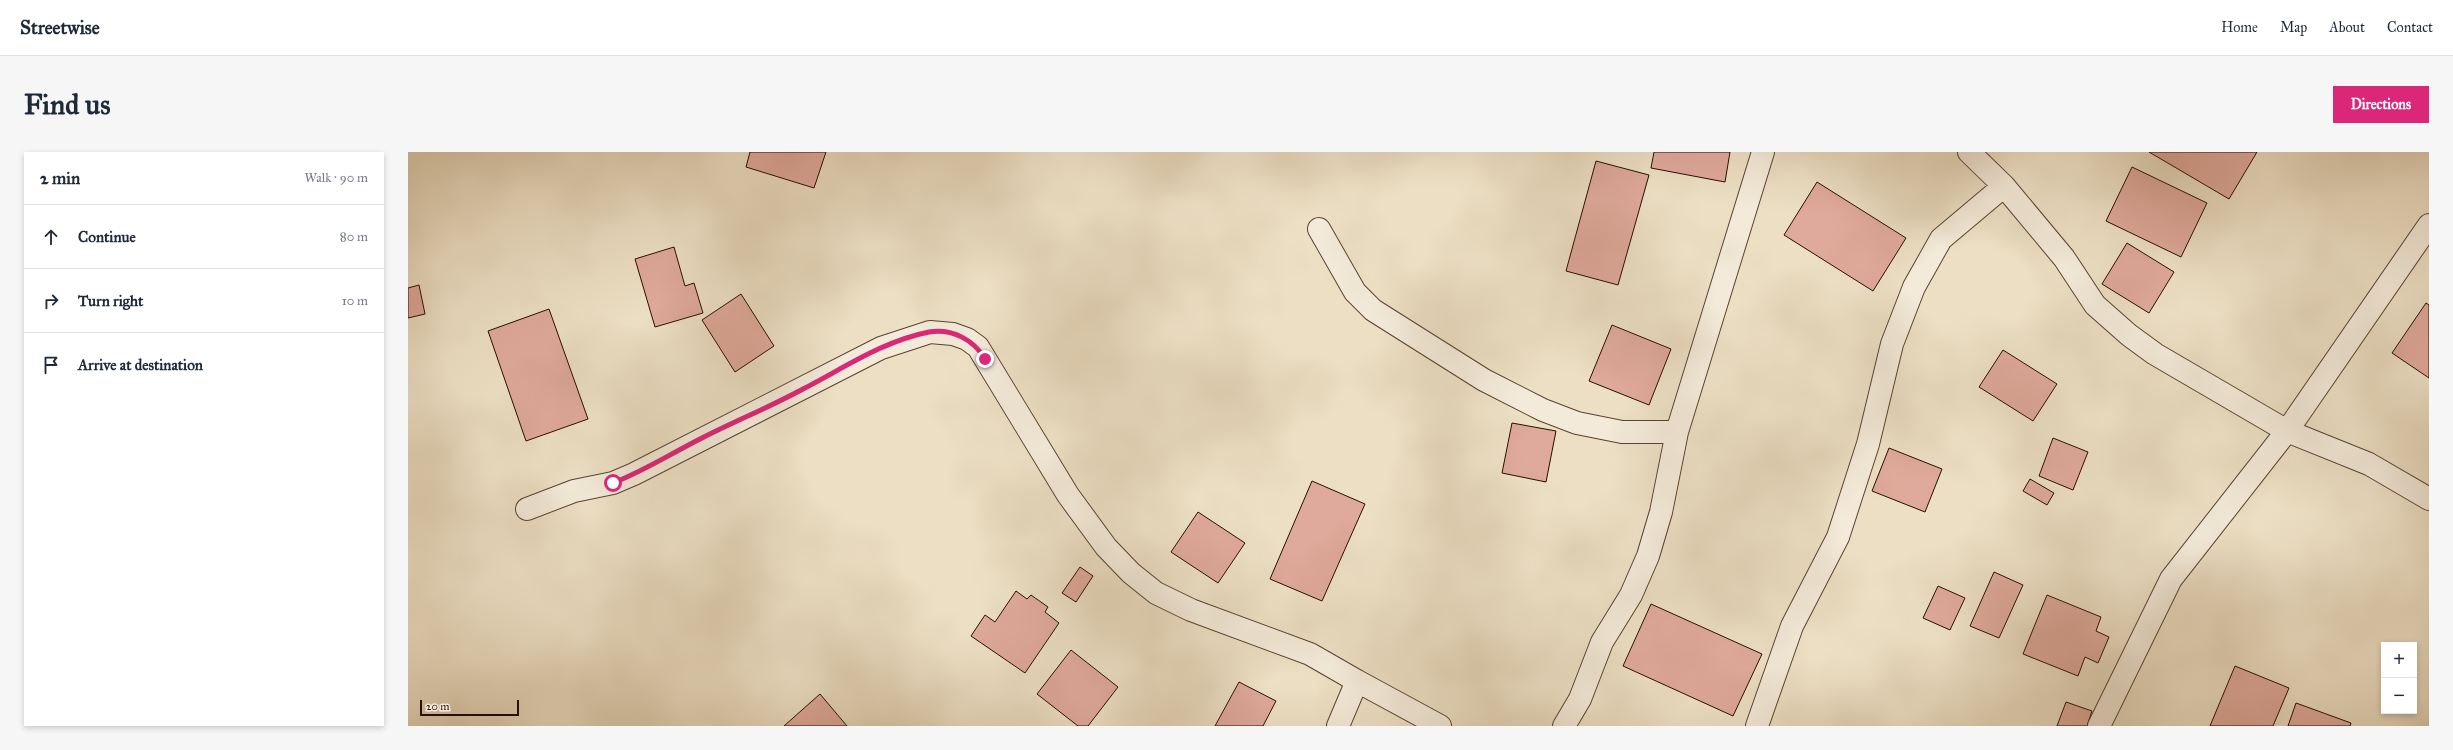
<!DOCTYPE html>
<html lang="en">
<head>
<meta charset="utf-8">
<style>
	:root { --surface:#fff; --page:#f6f6f7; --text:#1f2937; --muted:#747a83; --line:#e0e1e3; --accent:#db2777 }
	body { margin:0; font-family:"IM FELL Great Primer",serif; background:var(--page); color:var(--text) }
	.controls { position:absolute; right:12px; bottom:12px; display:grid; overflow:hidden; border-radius:0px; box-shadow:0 2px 6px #0003 }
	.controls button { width:36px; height:36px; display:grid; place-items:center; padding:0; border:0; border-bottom:1px solid var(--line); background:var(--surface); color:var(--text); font:20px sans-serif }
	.scale { position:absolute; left:12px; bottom:10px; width:99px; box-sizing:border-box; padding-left:4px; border:2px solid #290d00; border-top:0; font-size:11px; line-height:14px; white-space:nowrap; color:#290d00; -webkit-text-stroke:3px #f3ead9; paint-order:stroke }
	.stop { position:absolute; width:12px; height:12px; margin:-9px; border:3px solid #db2777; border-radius:50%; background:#fff }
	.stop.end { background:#db2777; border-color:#fff; box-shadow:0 1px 4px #0008 }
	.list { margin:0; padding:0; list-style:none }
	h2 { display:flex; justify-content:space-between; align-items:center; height:52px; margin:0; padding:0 16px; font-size:17px }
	h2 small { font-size:13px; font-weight:400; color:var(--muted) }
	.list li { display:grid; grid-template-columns:26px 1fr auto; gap:12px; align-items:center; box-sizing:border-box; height:64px; padding:0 16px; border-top:1px solid var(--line) }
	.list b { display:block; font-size:15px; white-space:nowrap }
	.list em { font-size:13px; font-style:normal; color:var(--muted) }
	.icon { flex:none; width:22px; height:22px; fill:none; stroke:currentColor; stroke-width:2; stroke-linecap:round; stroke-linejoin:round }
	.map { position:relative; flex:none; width:2021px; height:574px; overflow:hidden; border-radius:0px }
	header { display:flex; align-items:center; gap:24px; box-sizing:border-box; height:56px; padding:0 20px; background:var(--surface); border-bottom:1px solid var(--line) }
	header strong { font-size:19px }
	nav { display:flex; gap:22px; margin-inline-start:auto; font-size:14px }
	.intro { display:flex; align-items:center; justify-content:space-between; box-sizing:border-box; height:96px; padding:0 24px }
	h1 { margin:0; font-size:28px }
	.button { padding:10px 18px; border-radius:0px; background:var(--accent); color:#fff; font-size:14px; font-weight:700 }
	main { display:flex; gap:24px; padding:0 24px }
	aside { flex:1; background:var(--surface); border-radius:0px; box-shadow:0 2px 6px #0003 }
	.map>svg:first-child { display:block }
	.building { fill:#dfa99b; stroke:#290d00 }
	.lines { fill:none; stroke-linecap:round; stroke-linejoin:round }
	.street-casing { stroke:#5a4231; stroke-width:24 }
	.street { stroke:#f3ead9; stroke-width:22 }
	.route { stroke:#db2777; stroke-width:5 }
</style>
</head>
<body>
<header>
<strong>Streetwise</strong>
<nav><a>Home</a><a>Map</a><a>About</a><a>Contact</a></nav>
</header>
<div class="intro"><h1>Find us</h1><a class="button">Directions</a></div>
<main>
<aside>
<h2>2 min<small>Walk · 90 m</small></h2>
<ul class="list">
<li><svg class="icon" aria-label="ahead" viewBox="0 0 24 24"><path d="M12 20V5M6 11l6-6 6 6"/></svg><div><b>Continue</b></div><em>80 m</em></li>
<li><svg class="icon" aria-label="right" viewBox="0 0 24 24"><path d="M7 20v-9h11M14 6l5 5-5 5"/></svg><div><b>Turn right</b></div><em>10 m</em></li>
<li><svg class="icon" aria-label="arrive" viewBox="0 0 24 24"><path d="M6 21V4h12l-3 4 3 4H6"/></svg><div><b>Arrive at destination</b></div></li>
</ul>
</aside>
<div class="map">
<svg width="2021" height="574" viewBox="0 0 2021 574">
	<rect width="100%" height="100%" fill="#ecdfc4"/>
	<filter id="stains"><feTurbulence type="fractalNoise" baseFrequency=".005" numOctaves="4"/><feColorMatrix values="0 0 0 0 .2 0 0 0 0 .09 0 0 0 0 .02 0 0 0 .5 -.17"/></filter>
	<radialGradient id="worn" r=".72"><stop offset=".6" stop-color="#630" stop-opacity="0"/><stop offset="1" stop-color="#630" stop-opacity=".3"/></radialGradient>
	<path class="building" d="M 342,0 L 418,0 L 406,36 L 338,15 Z
		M 1246,0 L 1322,0 L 1317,30 L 1243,16 Z
		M 1741,0 L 1849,0 L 1821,47 Z
		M 1188,9 L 1241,23 L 1210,133 L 1158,119 Z
		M 1724,15 L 1799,51 L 1773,105 L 1698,69 Z
		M 1409,30 L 1498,86 L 1465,139 L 1376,83 Z
		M 1719,91 L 1766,120 L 1741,161 L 1694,132 Z
		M 266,95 L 277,134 L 286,131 L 295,161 L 247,175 L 227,107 Z
		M 11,133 L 17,162 L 0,166 L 0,136 Z
		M 333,142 L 366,194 L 327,220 L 294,168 Z
		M 2018,151 L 2021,153 L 2021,226 L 1984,201 Z
		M 141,157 L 180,267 L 118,289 L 80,179 Z
		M 1204,173 L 1263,197 L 1241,253 L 1181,229 Z
		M 1595,198 L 1649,232 L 1625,269 L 1571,235 Z
		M 1104,271 L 1148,279 L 1138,330 L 1094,321 Z
		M 1645,286 L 1680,300 L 1665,338 L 1631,324 Z
		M 1481,296 L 1534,317 L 1517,360 L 1464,339 Z
		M 1622,327 L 1646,341 L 1639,353 L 1615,339 Z
		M 904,329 L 957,352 L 914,449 L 862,427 Z
		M 790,360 L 837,391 L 810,431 L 763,400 Z
		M 672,415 L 685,424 L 668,450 L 654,441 Z
		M 1586,420 L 1615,433 L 1591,486 L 1562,474 Z
		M 1530,434 L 1557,446 L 1542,478 L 1515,466 Z
		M 608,439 L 619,447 L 623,443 L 640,455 L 637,460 L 651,471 L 617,521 L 563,484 L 577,463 L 587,470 Z
		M 1639,443 L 1693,465 L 1688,479 L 1701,485 L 1690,511 L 1677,505 L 1670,524 L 1615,502 Z
		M 1243,452 L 1354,502 L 1325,564 L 1215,514 Z
		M 663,498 L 710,535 L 680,574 L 670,574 L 629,542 Z
		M 1827,514 L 1881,536 L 1865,574 L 1802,574 Z
		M 831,530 L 868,549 L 855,574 L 807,574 Z
		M 412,542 L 439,574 L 376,574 Z
		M 1658,550 L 1684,559 L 1679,574 L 1649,574 Z
		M 1888,551 L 1943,571 L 1942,574 L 1880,574 Z"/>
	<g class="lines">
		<defs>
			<path id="street" d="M 1561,0 L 1596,34 L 1656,106 L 1687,153 L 1721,183 L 1747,202 L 1879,279 L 1961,312 L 2021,347
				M 911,77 L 947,140 L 965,158 L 1076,228 L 1135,258 L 1169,271 L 1214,280 L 1269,280
				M 119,357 L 166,339 L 205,331 L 226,322 L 473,196 L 522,180 L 545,182 L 559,187 L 570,195 L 660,343 L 698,395 L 723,421 L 748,441 L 783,458 L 902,502 L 949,529
				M 930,574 L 949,529 L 1032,574
				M 1156,574 L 1172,547 L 1194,490 L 1223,443 L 1240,404 L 1253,360 L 1269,280 L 1355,0
				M 1349,574 L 1384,474 L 1430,385 L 1460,292 L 1484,192 L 1506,135 L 1533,87 L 1596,34
				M 1691,574 L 1763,427 L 1879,279 L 2021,73"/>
		</defs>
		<use href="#street" class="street-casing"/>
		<use href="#street" class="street"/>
	</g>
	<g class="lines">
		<path class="route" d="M 205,331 C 236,319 264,301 294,286 C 327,269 362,255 395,237 C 436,216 475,189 521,180 C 544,176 566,188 577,207"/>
	</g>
	<rect width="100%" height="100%" filter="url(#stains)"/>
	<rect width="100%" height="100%" fill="url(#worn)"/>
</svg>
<div class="controls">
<button>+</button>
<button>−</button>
</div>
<div class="scale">20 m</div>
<div class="stop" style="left:205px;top:331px"></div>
<div class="stop end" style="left:577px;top:207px"></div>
</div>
</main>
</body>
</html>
